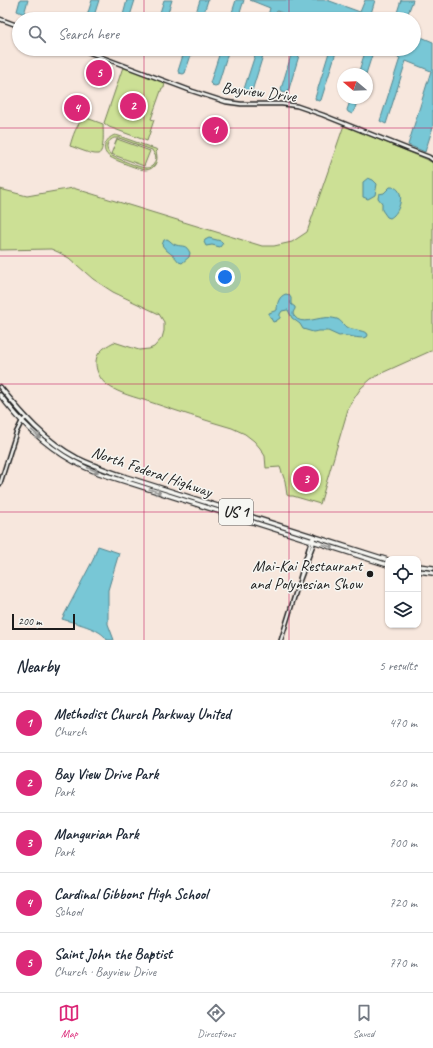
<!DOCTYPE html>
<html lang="en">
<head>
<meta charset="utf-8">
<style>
	:root { --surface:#fff; --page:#f6f6f7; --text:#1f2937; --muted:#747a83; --line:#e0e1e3; --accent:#db2777 }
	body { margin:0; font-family:Caveat,sans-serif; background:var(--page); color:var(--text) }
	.controls { position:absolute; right:12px; bottom:12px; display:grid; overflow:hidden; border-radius:8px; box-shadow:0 1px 3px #0004 }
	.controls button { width:36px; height:36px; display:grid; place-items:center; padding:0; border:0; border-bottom:1px solid var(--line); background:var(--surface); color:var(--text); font:20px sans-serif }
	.compass { position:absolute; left:337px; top:68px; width:36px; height:36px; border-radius:50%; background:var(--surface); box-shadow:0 1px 3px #0004; rotate:289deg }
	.scale { position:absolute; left:12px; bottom:10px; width:63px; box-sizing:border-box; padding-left:4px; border:2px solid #1c1c1c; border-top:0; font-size:11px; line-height:14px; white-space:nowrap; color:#1c1c1c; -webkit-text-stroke:3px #f6f6f2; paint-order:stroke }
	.you { position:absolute; left:225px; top:277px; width:14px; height:14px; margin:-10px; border:3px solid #fff; border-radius:50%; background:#1a73e8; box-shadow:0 0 0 6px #1a73e833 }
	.badge { display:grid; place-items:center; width:26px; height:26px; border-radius:50%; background:var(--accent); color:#fff; font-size:13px; font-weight:700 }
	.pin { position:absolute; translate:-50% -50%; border:2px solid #fff; box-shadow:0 1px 4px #0006 }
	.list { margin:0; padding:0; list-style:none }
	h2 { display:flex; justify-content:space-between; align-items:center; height:52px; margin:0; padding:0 16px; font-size:17px }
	h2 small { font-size:13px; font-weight:400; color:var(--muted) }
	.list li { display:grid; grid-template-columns:26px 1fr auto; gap:12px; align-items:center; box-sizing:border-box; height:60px; padding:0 16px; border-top:1px solid var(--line) }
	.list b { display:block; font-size:15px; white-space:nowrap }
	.list p { margin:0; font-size:13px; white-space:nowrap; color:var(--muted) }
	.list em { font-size:13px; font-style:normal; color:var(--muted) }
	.icon { flex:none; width:22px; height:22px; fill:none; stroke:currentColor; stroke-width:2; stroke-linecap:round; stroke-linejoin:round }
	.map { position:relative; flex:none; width:433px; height:640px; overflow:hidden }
	.search { position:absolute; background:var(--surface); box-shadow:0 1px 3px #0004; left:12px; right:12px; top:12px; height:44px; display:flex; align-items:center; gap:10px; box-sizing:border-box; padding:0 14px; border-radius:22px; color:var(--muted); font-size:15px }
	.sheet { height:352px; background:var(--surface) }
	nav { display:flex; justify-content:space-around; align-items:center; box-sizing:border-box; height:56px; border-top:1px solid var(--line); background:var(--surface); font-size:11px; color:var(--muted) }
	nav a { display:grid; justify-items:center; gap:2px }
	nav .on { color:var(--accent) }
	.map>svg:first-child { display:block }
	.green { fill:#cce095; stroke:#747e58; fill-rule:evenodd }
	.water { fill:#78c7d6; stroke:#53838c }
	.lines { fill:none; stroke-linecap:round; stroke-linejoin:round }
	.tertiary-casing { stroke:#1c1c1c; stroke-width:5.5 }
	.primary-casing { stroke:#1c1c1c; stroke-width:6 }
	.tertiary { stroke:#f6f6f2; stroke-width:2.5 }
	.primary { stroke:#f6f6f2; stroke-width:3.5 }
	.oneway { stroke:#949492 }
	.grid { fill:none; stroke:#c2185b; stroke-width:1; stroke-opacity:0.55 }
	.poi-dot { fill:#1c1c1c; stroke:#f6f6f2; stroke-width:1.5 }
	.labels { text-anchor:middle; stroke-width:3; stroke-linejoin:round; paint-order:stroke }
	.shield { fill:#f6f6f2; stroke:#5d5d5c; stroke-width:1 }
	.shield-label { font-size:15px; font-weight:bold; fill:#1c1c1c }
	.street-label { font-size:16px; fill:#1c1c1c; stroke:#f6f6f2 }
	.poi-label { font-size:16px; fill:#1c1c1c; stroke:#f6f6f2; text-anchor:end }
</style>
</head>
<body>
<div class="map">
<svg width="433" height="640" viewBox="0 0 433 640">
	<rect width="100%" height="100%" fill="#f7e7dd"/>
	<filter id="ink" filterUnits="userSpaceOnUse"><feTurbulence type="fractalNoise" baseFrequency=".025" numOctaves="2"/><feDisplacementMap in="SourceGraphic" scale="8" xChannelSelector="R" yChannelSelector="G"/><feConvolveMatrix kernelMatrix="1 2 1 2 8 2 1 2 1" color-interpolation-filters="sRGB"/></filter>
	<g filter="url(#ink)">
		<path class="green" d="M 123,67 L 164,81 L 165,83 L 164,88 L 162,88 L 151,119 L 154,120 L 147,141 L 109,127 L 104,123 Z
			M 84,117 L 103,124 C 103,130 105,152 98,154 C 91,155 77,148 70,146 C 73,135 76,126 84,117 Z
			M 344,125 L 426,159 L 433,163 L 433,350 L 384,372 L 371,379 L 361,388 L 349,406 L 320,504 L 293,496 L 289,496 L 287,495 L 285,481 L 280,467 L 266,468 L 265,456 L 260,448 L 254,441 L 245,434 L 232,428 C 204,420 177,411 150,402 C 135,397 120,394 107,385 C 98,378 92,363 99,353 C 103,348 108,345 114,342 L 139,350 L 149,349 L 154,347 L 162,338 L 164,331 L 164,322 L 159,314 L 113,292 L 93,279 L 69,258 L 58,252 L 51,249 L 0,250 L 0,189 L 27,196 L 73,188 L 262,246 L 274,246 L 292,242 L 307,232 Z
			M 115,135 L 119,136 L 158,150 L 156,152 C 159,160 155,170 145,170 C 141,170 114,160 110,157 C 100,151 105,138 115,135 ZM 114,138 L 119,138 L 152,150 L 156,157 C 155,163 153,168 146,168 C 140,168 119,159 112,156 C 105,150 105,142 114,138 Z
			M 117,139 L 150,151 L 144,166 L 111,154 Z"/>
		<path class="water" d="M 20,0 L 28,0 L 24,14 L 17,11 Z
			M 92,0 L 99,0 L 93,19 L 86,19 Z
			M 127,0 L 135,0 L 129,19 L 122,19 Z
			M 164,0 L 172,0 L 166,19 L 158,19 Z
			M 200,0 L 208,0 L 202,19 L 194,19 Z
			M 236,0 L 244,0 L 238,19 L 230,19 Z
			M 250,0 L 327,0 L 360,12 L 365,0 L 375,0 L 370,17 L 375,19 L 298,19 L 277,11 L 274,19 L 267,19 L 270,8 Z
			M 401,0 L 413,0 L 406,19 L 395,19 Z
			M 414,34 L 433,42 L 433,127 L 425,152 L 408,145 L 431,71 L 406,61 L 386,124 L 380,121 L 400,58 L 375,49 L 414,49 Z
			M 185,49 L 193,49 L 185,73 L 183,74 L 179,73 L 178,71 Z
			M 221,49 L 229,49 L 218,85 L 215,86 L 212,85 L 210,83 Z
			M 257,49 L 265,49 L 252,91 L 249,93 L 246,92 L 244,89 Z
			M 293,49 L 301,49 L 288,92 L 286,93 L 282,92 L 281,89 Z
			M 330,49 L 337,49 L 321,100 L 320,101 L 316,100 L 315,98 Z
			M 366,49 L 374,49 L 366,74 L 358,74 Z
			M 351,98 L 358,98 L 354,112 L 352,114 L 348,112 L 347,110 Z
			M 368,178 L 373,180 L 377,184 L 375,195 L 368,199 L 363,197 L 363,182 Z
			M 390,187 C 407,186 401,213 390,218 L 387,217 L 382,210 L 382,203 L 378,198 L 379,194 L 384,193 Z
			M 209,238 L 221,241 L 223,243 L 220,247 L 212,245 L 206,246 L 204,242 L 205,240 Z
			M 167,239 C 170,240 172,244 176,245 C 183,247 186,244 190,253 L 189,257 L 182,263 L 179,262 C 175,255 166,252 162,245 L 164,240 Z
			M 286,294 L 289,295 L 291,298 L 291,304 L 295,307 L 295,309 C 293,312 292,314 295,317 C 301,325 316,318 324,318 C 328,317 333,318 337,319 C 341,320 343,325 346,327 C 353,330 361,330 367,333 L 368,335 L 367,337 C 358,340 348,334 339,336 L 328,331 L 319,331 L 313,332 L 303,329 L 300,324 L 292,318 L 288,310 L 287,310 L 282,311 L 280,314 L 280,318 L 276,321 L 273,322 L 269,315 L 269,313 L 277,310 C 277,303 279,296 286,294 Z
			M 98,546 L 119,553 L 108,590 L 108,624 L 114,640 L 107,640 C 101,628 74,623 62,619 L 93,560 Z"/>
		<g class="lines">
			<defs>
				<path id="tertiary" d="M 0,19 L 19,26
					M 80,49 L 192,91 L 226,102 L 241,104 L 282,104 L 297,106 L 323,115 L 408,149 L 429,157 L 433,160
					M 0,484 L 16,433 L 22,421 L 26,418
					M 300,578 L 311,541 L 314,536
					M 281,640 L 298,585 L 313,545 L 314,536"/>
				<path id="primary" d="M 0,387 C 23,415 45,441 77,458 C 93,466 109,471 126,477 L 388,560
					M 0,395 C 7,404 14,413 22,421 C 46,446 75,466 108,476 L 388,565
					M 418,566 L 433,568
					M 418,571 L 433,573"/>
			</defs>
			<use href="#tertiary" class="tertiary-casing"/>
			<use href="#primary" class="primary-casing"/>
			<use href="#tertiary" class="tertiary"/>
			<use href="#primary" class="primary"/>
		</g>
		<defs><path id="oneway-shaft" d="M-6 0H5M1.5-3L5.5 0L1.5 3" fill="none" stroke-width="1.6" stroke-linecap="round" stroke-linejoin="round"/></defs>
		<g class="oneway">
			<use href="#oneway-shaft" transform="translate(36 434) rotate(42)"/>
			<use href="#oneway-shaft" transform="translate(93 470) rotate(23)"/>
			<use href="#oneway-shaft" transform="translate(155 491) rotate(18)"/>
			<use href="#oneway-shaft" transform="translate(328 546) rotate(17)"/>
		</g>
	</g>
	<path class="grid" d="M 144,0 L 144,19M 289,0 L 289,19M 144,49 L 144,640M 289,49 L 289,640M 0,128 L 433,128M 0,256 L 433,256M 0,384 L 433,384M 0,512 L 433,512"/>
	<circle class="poi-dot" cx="370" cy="574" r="4"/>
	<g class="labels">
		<rect class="shield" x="219" y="499" width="34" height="26" rx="3"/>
		<g class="shield-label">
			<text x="236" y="517">US 1</text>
		</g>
		<g class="street-label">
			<text transform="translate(259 91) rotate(7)" y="6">Bayview Drive</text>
			<text transform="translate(152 471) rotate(19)" y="6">North Federal Highway</text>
		</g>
		<g class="poi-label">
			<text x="362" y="571">Mai-Kai Restaurant<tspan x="362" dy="18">and Polynesian Show</tspan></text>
		</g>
	</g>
</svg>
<div class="controls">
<button><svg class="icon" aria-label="locate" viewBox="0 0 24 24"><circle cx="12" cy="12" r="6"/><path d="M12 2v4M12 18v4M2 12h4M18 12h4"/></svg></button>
<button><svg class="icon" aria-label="layers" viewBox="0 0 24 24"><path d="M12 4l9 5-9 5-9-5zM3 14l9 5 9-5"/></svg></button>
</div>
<svg class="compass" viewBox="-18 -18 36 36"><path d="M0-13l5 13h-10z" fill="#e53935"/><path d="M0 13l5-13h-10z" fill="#747a83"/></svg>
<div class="scale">200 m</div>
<div class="you"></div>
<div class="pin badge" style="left:215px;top:130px">1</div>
<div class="pin badge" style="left:133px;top:106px">2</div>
<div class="pin badge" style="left:306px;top:479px">3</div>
<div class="pin badge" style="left:77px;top:108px">4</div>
<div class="pin badge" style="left:99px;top:73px">5</div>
<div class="search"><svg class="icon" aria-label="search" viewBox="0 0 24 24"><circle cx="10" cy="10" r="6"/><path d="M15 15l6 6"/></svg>Search here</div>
</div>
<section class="sheet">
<h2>Nearby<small>5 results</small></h2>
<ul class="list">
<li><span class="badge">1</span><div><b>Methodist Church Parkway United</b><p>Church</p></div><em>470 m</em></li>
<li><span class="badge">2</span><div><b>Bay View Drive Park</b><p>Park</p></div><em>620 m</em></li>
<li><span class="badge">3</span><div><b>Mangurian Park</b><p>Park</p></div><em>700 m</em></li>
<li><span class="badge">4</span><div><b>Cardinal Gibbons High School</b><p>School</p></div><em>720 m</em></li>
<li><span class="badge">5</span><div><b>Saint John the Baptist</b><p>Church · Bayview Drive</p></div><em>770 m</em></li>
</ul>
</section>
<nav>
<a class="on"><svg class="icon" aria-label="map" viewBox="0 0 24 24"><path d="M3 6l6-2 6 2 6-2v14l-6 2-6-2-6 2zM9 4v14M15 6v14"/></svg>Map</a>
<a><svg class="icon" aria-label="directions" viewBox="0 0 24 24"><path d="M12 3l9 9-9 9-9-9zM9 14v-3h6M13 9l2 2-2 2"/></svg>Directions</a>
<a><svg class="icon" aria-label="saved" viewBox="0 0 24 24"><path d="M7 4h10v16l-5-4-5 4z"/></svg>Saved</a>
</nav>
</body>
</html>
